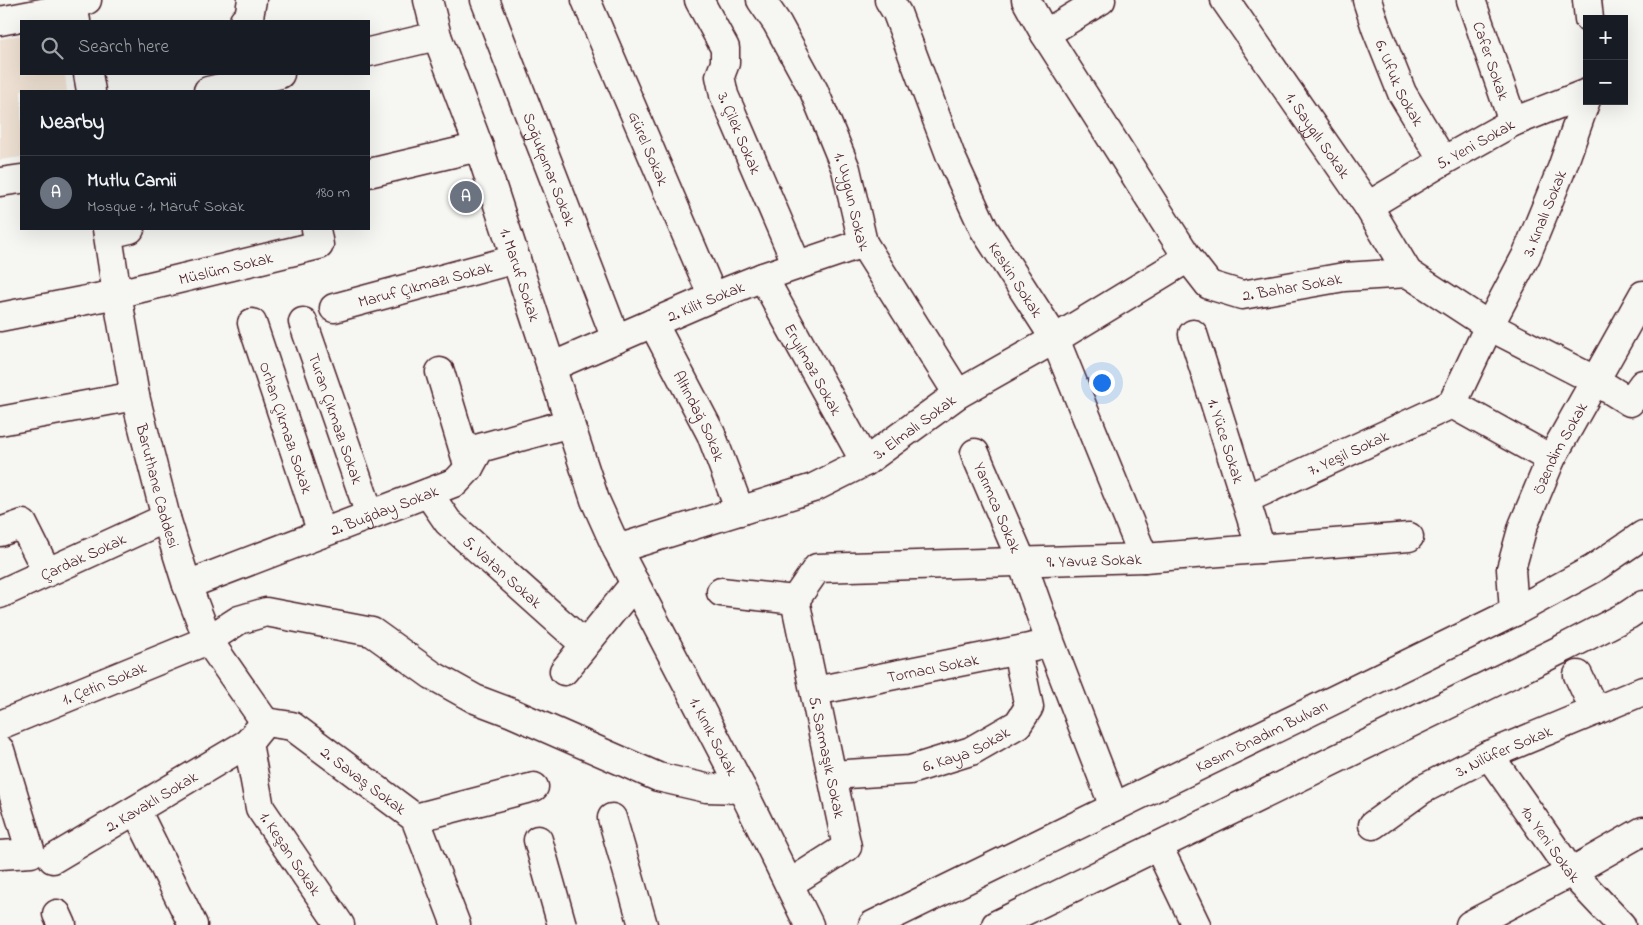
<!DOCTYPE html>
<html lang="en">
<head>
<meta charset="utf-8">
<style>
	:root { --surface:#171b24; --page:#20242c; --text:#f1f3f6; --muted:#9ea1a6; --line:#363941; --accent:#0f766e }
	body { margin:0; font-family:"Indie Flower",sans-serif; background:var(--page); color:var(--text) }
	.controls { position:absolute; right:15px; top:15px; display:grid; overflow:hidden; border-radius:0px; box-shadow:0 5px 20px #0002 }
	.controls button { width:45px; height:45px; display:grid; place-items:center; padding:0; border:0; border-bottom:1px solid var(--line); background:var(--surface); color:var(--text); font:25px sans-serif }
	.you { position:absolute; left:1101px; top:382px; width:18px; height:18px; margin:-12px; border:4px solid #fff; border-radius:50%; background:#1a73e8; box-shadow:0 0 0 8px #1a73e833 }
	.badge { display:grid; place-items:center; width:32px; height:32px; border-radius:50%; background:var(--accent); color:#fff; font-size:16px; font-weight:700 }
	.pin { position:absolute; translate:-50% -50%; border:2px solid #fff; box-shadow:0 1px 5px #0006 }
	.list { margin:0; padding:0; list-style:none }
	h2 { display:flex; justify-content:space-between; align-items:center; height:65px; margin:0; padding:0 20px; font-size:21px }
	h2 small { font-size:16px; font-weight:400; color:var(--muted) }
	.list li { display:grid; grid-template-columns:32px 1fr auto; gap:15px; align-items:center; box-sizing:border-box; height:75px; padding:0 20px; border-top:1px solid var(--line) }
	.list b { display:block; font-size:19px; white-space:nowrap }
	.list p { margin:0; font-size:16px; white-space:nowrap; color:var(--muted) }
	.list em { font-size:16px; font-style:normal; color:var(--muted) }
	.icon { flex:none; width:28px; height:28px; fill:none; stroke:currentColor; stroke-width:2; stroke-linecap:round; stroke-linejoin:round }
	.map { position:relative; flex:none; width:1643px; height:925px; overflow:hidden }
	.search { position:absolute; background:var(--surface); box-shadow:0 5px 20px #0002; left:20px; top:20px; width:350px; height:55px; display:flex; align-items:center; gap:12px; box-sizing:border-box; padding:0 18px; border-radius:0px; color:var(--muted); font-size:19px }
	.panel { position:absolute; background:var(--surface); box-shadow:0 5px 20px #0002; left:20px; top:90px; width:350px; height:140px; border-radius:0px }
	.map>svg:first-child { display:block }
	.built { fill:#eee1d3 }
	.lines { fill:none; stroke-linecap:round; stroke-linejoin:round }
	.minor-casing { stroke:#4a1f2b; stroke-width:31 }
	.tertiary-casing { stroke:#4a1f2b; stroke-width:31 }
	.primary-casing { stroke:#4a1f2b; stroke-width:31 }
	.minor { stroke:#f6f6f2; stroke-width:28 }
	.tertiary { stroke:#f6f6f2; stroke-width:28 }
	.primary { stroke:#f6f6f2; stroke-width:28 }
	.labels { text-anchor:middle; stroke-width:5; stroke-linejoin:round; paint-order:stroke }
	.street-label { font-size:16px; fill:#4a1f2b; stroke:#f6f6f2 }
</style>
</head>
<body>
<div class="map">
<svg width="1643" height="925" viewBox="0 0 1643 925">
	<rect width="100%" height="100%" fill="#f6f6f2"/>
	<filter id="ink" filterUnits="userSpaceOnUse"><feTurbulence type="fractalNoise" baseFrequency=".02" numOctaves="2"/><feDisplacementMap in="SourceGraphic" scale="10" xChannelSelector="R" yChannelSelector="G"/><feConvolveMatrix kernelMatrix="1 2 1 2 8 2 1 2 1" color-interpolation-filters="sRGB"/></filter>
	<g filter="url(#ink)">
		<path class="built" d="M 21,35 L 21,74 L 65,74 L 67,91 L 21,91 L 21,157 L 0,160 L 0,39 Z"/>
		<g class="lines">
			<defs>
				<g id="minor">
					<path id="s1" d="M 428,0 L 437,36 L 479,147 L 595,500 L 617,549 L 742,789 L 809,925"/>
					<path id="s2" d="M 485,0 L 616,339"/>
					<path id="s3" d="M 586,0 L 713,297"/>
					<path id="s4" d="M 699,0 L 725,48 L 725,63 L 720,76 L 724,95 L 797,265"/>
					<path id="s5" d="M 761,0 L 777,23 L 814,91 L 846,169 L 863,243 L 958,394"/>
					<path id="s6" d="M 889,0 L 897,13 L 951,157 L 984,229 L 1055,339 L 1144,558"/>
					<path id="s7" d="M 1026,0 L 1045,34 L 1188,258 L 1209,285 L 1242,295 L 1344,277 L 1408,273 L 1489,326 L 1596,381 L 1630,402 L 1643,384"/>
					<path id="s8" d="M 1225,0 L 1368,206 L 1408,273"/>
					<path id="s9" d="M 1367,0 L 1376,28 L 1402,93 L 1443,161"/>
					<path id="s10" d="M 1471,0 L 1513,122"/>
					<path d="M 1587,0 L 1589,19"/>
					<path d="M 0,21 L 73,7 L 87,0"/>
					<path d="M 244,21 L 249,17 L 252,0"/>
					<path d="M 1045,34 L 1101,0"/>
					<path d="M 369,52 L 437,36"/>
					<path d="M 208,91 L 280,74"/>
					<path d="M 369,173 L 479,147"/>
					<path d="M 0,182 L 21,179"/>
					<path id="s11" d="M 1368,206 L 1443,161 L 1513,122 L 1587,93"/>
					<path d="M 108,234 L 130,229"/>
					<path id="s12" d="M 763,277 L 865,462"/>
					<path id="s13" d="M 334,308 L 516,259"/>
					<path id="s14" d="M 0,317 L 117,294 L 319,245 L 316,229"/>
					<path id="s15" d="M 303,322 L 370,515"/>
					<path id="s16" d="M 252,323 L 322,533"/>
					<path id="s17" d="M 653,323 L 711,434 L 740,511"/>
					<path id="s18" d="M 1193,334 L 1261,549"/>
					<path id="s19" d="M 551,367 L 713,297 L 763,277 L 863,243"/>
					<path d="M 440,372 L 469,468"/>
					<path d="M 1452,404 L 1551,459"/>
					<path d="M 0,421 L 135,396"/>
					<path id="s20" d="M 975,453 L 1022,562 L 1051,644 L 1114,807"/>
					<path id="s21" d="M 428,493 L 448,522 L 584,644"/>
					<path id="s22" d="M 1246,499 L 1452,404 L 1489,326 L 1526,256 L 1562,168 L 1587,97"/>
					<path d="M 0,532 L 23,524 L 47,572"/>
					<path id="s23" d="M 617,549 L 813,488 L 865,462 L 958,394 L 1055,339 L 1188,258"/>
					<path id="s24" d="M 187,585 L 456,482 L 469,468 L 480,448 L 570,423"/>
					<path d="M 721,592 L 795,600"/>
					<path id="s25" d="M 0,594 L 166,518"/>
					<path id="s26" d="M 795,600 L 817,568 L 1144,558 L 1409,537"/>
					<path id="s27" d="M 1514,612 L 1511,569 L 1523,526 L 1551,459 L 1643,295"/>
					<path d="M 564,671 L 635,583"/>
					<path d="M 1578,675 L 1595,711"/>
					<path id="s28" d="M 815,691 L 1034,647"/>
					<path id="s29" d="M 0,725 L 208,640 L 239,620 L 266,612 L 372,632 L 432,675 L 475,699 L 512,713 L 658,777 L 706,788 L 742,789"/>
					<path d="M 0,750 L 31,853 L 0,855"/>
					<path id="s30" d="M 1489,755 L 1571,872 L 1621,925"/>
					<path id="s31" d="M 832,775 L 910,770 L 971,751 L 1018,724 L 1029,707 L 1017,651"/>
					<path d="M 136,810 L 193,925"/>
					<path d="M 415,818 L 534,787"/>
					<path d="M 612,818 L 643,925"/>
					<path id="s32" d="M 1373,825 L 1423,789 L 1489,755 L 1643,691"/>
					<path d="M 538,840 L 562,925"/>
					<path d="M 1158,846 L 1196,925"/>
					<path id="s33" d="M 53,859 L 248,743"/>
					<path d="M 789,884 L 847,847 L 795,600"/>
					<path d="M 57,914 L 62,925"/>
					<path id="s34" d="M 340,925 L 260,808 L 248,743 L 265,722 L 292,726 L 415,818 L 456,925"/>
					<path d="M 1470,925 L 1571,872 L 1643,831"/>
				</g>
				<g id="tertiary">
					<path d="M 72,0 L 76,21"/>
					<path d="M 88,74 L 91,91"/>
					<path id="s35" d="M 107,229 L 117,294 L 135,396 L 166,518 L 187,585 L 208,640 L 265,722"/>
				</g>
				<g id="primary">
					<path id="s36" d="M 873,925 L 1514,612 L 1593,569 L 1643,535"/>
					<path d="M 996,925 L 1564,648 L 1628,615 L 1643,605"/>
				</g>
			</defs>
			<use href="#minor" class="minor-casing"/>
			<use href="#tertiary" class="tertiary-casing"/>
			<use href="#primary" class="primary-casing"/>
			<use href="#minor" class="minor"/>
			<use href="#tertiary" class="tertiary"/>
			<use href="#primary" class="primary"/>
		</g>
	</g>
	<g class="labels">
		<g class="street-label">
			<text dy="6" stroke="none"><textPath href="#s10" startOffset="64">Cafer Sokak</textPath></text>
			<text dy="6" stroke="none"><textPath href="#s9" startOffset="89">6. Ufuk Sokak</textPath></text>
			<text dy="6" stroke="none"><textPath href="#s4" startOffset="144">3. Çilek Sokak</textPath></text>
			<text dy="6" stroke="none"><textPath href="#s8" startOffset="164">1. Saygılı Sokak</textPath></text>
			<text dy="6" stroke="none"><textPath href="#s11" startOffset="124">5. Yeni Sokak</textPath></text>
			<text dy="6" stroke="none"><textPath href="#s3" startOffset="161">Gürel Sokak</textPath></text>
			<text dy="6" stroke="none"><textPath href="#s2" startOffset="181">Soğukpınar Sokak</textPath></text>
			<text dy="6" stroke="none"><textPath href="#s5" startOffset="222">1. Uygun Sokak</textPath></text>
			<text dy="6" stroke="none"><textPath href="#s22" startOffset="439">3. Kınalı Sokak</textPath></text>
			<text dy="6" stroke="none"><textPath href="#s14" startOffset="231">Müslüm Sokak</textPath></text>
			<text dy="6" stroke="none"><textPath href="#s1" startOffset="290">1. Maruf Sokak</textPath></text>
			<text dy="6" stroke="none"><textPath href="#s6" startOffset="308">Keskin Sokak</textPath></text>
			<text dy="6" stroke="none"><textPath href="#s13" startOffset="94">Maruf Çıkmazı Sokak</textPath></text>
			<text dy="6" stroke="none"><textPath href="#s7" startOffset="424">2. Bahar Sokak</textPath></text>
			<text dy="6" stroke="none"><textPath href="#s19" startOffset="168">2. Kilit Sokak</textPath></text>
			<text dy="6" stroke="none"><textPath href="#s12" startOffset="105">Eryılmaz Sokak</textPath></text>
			<text dy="6" stroke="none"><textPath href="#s17" startOffset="104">Altındağ Sokak</textPath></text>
			<text dy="6" stroke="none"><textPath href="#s15" startOffset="102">Turan Çıkmazı Sokak</textPath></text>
			<text dy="6" stroke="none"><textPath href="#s23" startOffset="324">3. Elmalı Sokak</textPath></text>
			<text dy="6" stroke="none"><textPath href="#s16" startOffset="110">Orhan Çıkmazı Sokak</textPath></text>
			<text dy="6" stroke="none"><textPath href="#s18" startOffset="112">1. Yüce Sokak</textPath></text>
			<text dy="6" stroke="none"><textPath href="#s27" startOffset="174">Özendim Sokak</textPath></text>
			<text dy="6" stroke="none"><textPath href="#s22" startOffset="112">7. Yeşil Sokak</textPath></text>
			<text dy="6" stroke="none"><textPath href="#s35" startOffset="262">Baruthane Caddesi</textPath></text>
			<text dy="6" stroke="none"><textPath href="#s20" startOffset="59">Yarımca Sokak</textPath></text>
			<text dy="6" stroke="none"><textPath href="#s24" startOffset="211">2. Buğday Sokak</textPath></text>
			<text dy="6" stroke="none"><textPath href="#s25" startOffset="91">Çardak Sokak</textPath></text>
			<text dy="6" stroke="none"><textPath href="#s26" startOffset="316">9. Yavuz Sokak</textPath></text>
			<text dy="6" stroke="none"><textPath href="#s21" startOffset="109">5. Vatan Sokak</textPath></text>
			<text dy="6" stroke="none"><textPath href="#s28" startOffset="120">Tornacı Sokak</textPath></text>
			<text dy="6" stroke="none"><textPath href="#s29" startOffset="112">1. Çetin Sokak</textPath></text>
			<text dy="6" stroke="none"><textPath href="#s36" startOffset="432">Kasım Önadım Bulvarı</textPath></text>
			<text dy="6" stroke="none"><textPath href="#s1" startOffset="792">1. Kınık Sokak</textPath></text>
			<text dy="6" stroke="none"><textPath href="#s31" startOffset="138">6. Kaya Sokak</textPath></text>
			<text dy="6" stroke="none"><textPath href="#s32" startOffset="151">3. Nilüfer Sokak</textPath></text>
			<text transform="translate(828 757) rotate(78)" y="6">5. Sarmaşık Sokak</text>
			<text dy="6" stroke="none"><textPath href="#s34" startOffset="352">2. Savaş Sokak</textPath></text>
			<text dy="6" stroke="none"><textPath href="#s33" startOffset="114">2. Kavaklı Sokak</textPath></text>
			<text dy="6" stroke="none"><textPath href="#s30" startOffset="108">10. Yeni Sokak</textPath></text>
			<text transform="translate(291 853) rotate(56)" y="6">1. Keşan Sokak</text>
		</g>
	</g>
</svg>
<div class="controls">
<button>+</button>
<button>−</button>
</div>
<div class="you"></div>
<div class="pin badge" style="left:466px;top:197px;background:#6b7280">A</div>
<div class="search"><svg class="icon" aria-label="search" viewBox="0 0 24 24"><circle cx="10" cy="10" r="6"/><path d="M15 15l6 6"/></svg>Search here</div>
<section class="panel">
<h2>Nearby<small></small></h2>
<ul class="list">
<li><span class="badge" style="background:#6b7280">A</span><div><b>Mutlu Camii</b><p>Mosque · 1. Maruf Sokak</p></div><em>180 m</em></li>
</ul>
</section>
</div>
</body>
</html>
